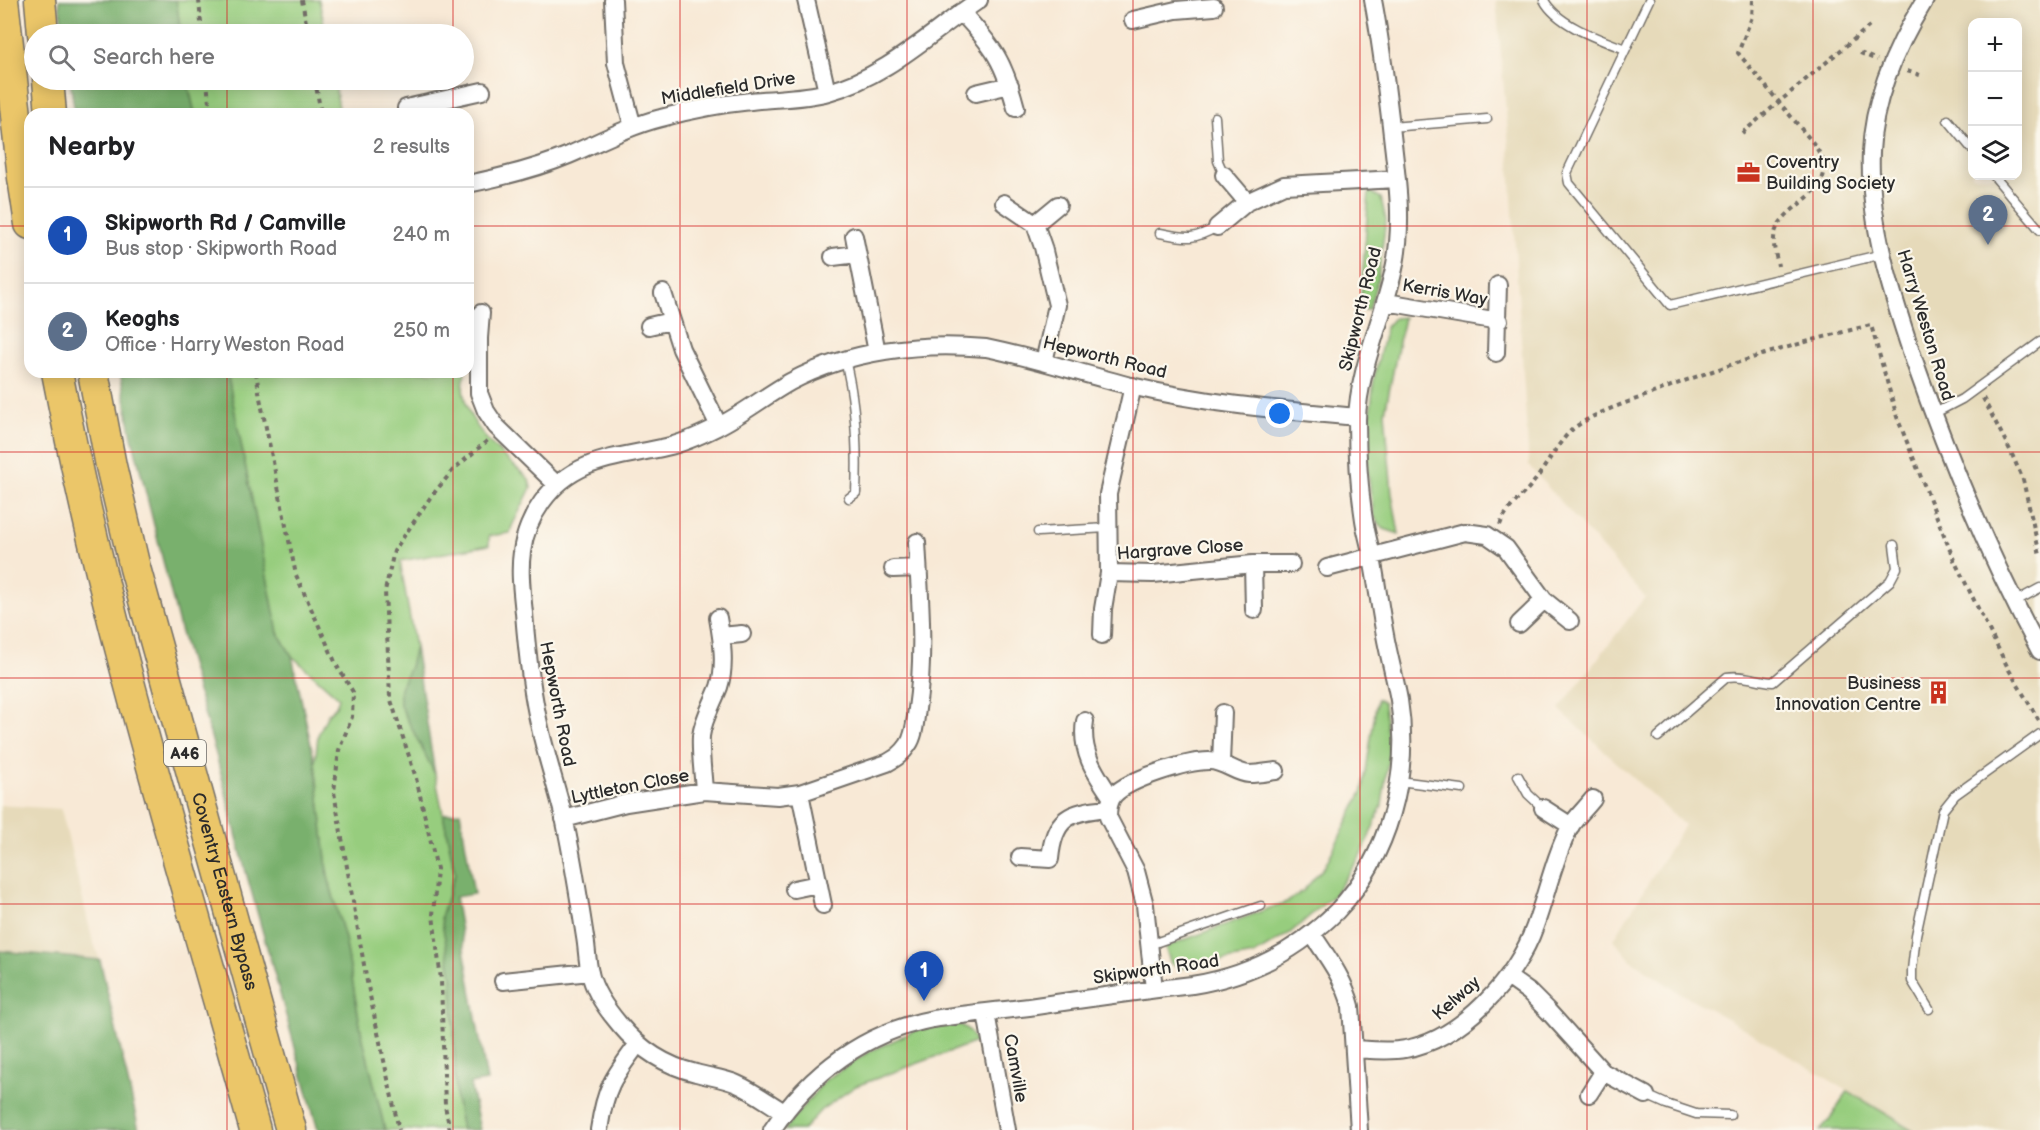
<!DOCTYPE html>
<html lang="en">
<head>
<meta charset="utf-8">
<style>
	:root { --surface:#fff; --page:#f2f2f2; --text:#202124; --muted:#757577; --line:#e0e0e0; --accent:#d93025 }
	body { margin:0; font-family:"Balsamiq Sans",sans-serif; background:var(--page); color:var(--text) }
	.controls { position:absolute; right:18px; top:18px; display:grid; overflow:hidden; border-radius:12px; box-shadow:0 3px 15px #0003 }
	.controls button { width:54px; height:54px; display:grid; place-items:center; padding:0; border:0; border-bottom:2px solid var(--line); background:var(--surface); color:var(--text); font:30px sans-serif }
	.you { position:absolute; left:1280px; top:414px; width:21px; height:21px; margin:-15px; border:4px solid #fff; border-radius:50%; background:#1a73e8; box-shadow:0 0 0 9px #1a73e833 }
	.badge { display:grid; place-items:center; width:39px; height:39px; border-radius:50%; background:var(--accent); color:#fff; font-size:20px; font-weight:700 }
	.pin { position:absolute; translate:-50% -50px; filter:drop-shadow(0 2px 3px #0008) }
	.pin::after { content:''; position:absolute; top:32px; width:21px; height:18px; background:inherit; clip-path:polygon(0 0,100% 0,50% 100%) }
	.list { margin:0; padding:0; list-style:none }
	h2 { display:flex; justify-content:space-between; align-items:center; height:78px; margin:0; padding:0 24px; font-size:26px }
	h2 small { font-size:20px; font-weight:400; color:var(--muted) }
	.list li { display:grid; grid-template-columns:39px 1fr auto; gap:18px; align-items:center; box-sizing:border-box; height:96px; padding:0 24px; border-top:2px solid var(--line) }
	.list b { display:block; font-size:22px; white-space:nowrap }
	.list p { margin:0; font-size:20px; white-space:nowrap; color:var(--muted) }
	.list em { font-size:20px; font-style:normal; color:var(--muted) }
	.icon { flex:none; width:33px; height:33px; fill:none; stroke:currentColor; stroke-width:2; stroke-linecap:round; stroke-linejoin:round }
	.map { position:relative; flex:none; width:2040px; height:1130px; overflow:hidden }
	.search { position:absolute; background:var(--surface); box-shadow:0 3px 15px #0003; left:24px; top:24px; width:450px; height:66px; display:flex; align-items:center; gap:15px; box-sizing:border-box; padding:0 21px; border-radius:33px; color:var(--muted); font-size:22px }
	.panel { position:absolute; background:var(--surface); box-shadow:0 3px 15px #0003; left:24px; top:108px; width:450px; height:270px; border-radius:18px }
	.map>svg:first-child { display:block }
	.built { fill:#e6daba; fill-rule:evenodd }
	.green { fill:#97cd7e; stroke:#617c54; stroke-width:1.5 }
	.forest { fill:#79b06d; stroke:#526e4c; stroke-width:1.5 }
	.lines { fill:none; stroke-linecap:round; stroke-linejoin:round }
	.lane-casing { stroke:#736e67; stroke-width:11 }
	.street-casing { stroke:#736e67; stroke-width:20 }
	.highway-casing { stroke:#736e67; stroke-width:33 }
	.path { stroke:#736e67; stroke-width:4; stroke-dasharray:4.5 4.5; stroke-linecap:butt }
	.lane { stroke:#fff; stroke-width:8 }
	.street { stroke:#fff; stroke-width:16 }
	.highway { stroke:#ebc669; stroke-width:30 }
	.grid { fill:none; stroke:#d62828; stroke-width:1.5; stroke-opacity:0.55 }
	.labels { text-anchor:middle; stroke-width:4.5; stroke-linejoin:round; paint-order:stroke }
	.shield { fill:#fbf7ec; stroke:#696865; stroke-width:1.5 }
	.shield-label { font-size:16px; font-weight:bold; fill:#2b2b2b }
	.street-label { font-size:18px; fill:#2b2b2b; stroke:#fbf7ec }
	.poi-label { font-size:18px; fill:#2b2b2b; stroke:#fbf7ec; text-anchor:start }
</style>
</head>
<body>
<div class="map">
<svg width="2040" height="1130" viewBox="0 0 2040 1130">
	<rect width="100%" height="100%" fill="#fbf7ec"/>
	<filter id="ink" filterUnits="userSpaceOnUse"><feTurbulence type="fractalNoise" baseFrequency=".0167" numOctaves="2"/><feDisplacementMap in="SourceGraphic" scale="12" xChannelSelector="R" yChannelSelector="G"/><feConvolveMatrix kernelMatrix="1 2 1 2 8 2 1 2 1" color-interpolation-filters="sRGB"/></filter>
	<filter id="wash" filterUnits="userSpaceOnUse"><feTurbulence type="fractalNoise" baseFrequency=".008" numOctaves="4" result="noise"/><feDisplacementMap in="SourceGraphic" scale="24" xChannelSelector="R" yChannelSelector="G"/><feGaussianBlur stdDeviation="1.35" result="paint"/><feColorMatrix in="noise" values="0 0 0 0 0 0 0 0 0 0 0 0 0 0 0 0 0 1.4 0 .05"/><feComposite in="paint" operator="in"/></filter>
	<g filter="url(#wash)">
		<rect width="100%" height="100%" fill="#f8e9d6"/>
		<path class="built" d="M 1496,0 L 2040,0 L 2040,1130 L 1913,1130 L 1728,1019 L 1675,990 L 1631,960 L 1614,939 L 1684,825 L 1559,709 L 1645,597 L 1529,466 L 1508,134 ZM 1972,22 L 2018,22 L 2018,176 L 1972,176 Z
			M 0,805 L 61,809 L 92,938 L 100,960 L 0,951 Z"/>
		<path class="green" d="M 176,0 L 319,0 L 326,34 L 181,34 Z
			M 187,80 L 334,80 L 340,114 L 195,114 Z
			M 1369,191 L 1381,198 L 1386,220 L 1378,278 L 1369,310 L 1360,309 Z
			M 1404,317 L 1385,412 L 1392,494 L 1399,534 L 1384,529 L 1374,517 L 1366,458 L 1374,378 L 1386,327 L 1394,318 Z
			M 227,372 L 465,372 C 464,379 462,388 464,395 C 470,431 504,456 529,479 L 531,488 L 512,526 L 510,533 L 489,536 L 489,545 L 400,561 L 415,647 L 410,667 L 400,688 L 400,705 L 435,774 L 455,873 L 441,917 L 452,976 L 456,1099 L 462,1130 L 385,1130 L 361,1031 L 345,939 L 328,877 L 315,763 L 318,735 L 328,714 L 336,706 L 339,698 L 292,656 L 278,633 Z
			M 1377,699 L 1384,703 L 1389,754 L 1382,805 L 1362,854 L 1334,895 L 1290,933 L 1254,955 L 1183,968 L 1171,964 L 1165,947 L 1289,901 L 1304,890 L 1325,866 L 1363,790 Z
			M 959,1024 L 970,1031 L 976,1042 L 856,1086 L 821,1110 L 803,1130 L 784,1130 L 825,1080 L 867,1053 L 916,1030 Z
			M 1848,1091 L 1913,1130 L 1820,1130 L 1830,1119 Z"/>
		<path class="forest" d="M 59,0 L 176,0 L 181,34 L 63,34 Z
			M 70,80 L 187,80 L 195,114 L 75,114 Z
			M 120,372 L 227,372 L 278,633 L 292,656 L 315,763 L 328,877 L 345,939 L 361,1031 L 385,1130 L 318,1130 L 244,865 L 217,758 L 180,629 L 132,437 Z
			M 415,647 L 435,774 L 400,705 L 400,688 L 410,667 Z
			M 460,812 L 474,894 L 455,897 L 487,1081 L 470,1084 L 480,1130 L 462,1130 L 456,1099 L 452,976 L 441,917 L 455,873 L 443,814 Z
			M 0,951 L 100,960 L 139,1130 L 0,1130 Z"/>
	</g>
	<g filter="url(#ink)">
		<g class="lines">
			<defs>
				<path id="lane" d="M 1544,0 C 1557,25 1599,39 1625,49
					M 1649,0 L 1567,173 L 1569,183 L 1670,305 L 1883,254
					M 1215,117 L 1218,161 L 1224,175
					M 1948,120 L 1972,149
					M 1391,127 L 1487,119
					M 1994,176 L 2040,230
					M 1160,233 C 1186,238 1192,241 1217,227
					M 845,360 C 856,403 858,448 856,493 L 849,498
					M 1933,414 L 1962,399 L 2040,342
					M 1038,532 L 1107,528
					M 2014,602 L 2040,588
					M 1658,737 L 1727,677 C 1743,674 1757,681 1773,682 L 1890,581 L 1897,568 L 1894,545
					M 1518,776 L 1528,794 L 1543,808
					M 1399,781 L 1462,789
					M 1149,945 L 1261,906
					M 1929,1009 L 1912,981 L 1912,970 L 1916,935 L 1943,810 L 1955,795 L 2040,734
					M 1646,1095 L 1666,1104 L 1696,1114 L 1730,1115"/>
				<path id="street" d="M 613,0 L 616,63 L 633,127
					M 806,0 L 827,92
					M 1925,0 C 1897,45 1873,99 1871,152 C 1868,223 1892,294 1914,360 C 1949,460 1989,557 2040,651
					M 961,12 C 994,47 1004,62 1016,108
					M 1133,20 L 1176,10 L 1214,7
					M 976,93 L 1010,85
					M 406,108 L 482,91
					M 1224,175 L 1247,202
					M 468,184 C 502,177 536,169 569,155 C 599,142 629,126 661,118 C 690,110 721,104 751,101 C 776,98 803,99 828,92 C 886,77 930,33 979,0
					M 1004,203 L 1035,224 L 1058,205
					M 1035,224 L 1043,247 L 1057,305 L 1044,362
					M 1217,227 L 1247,202 L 1284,185 L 1397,179
					M 854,236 L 877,352
					M 833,257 L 857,254
					M 663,293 L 681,349 L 719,426
					M 1386,302 L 1499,321
					M 649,326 L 671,321
					M 468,337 L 479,338 L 479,393 L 486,411 L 496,426 L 557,485
					M 479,338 L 481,313
					M 1496,353 L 1498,285
					M 1253,564 L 1254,610
					M 1327,568 L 1465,532 L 1487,535 L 1506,548 L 1544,600 L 1570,621
					M 893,569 L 918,568
					M 1109,573 L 1153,574 L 1253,564 L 1291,564
					M 1519,624 L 1544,600
					M 1102,635 L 1103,609 L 1109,573 L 1108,494 L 1133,386
					M 721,636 L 742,634
					M 1085,721 C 1080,752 1095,773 1112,798
					M 1221,763 L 1223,713
					M 704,791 C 703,773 700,754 701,736 C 703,719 713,703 719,687 C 726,666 722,640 718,618
					M 800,793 L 823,905
					M 1543,808 L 1571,826
					M 564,819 L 626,803 L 704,791 L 778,796 L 800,793 L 887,763 C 896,758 902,754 908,745 C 915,735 915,721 917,709 C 925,654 920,598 917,542
					M 1020,857 L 1050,859 C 1054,817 1069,812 1108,808
					M 794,889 L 818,884
					M 1312,934 C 1328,958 1344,979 1351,1006 L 1359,1130
					M 1508,977 L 1529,992 L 1548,1011 L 1603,1072 L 1646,1095
					M 503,981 L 590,972
					M 1154,989 L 1145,905 L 1136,871 L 1108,817 C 1108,809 1109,801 1114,795 C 1129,779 1187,761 1209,761 C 1224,761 1235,773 1249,774 C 1258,774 1268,772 1276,771
					M 986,1013 L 1007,1130
					M 1355,1049 C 1371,1050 1389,1052 1405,1049 C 1461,1040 1517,978 1535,926 C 1547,893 1554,858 1570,827 C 1576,817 1586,808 1593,799
					M 1589,1094 L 1603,1072
					M 784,1112 C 769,1103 753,1091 737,1084 C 724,1078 710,1077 696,1073 C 666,1066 640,1049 620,1025 C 608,1011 594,992 590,973 C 587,961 587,948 585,937 C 579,898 573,860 565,822 C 558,791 547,760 540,728 C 531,690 527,652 524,613 C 522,593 519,572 522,552 C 524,535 532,516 542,502 C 574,457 618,458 666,447 C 684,443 701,435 717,427 C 743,414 765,396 790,382 C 850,350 920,342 986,348 C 1035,358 1083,374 1131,386 C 1206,404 1281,410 1357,417
					M 599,1130 C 605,1088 613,1077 638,1044
					M 772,1130 C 810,1073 865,1032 933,1019 C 965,1014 997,1011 1029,1007 C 1083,999 1137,991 1192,985 C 1249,976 1296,952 1337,911 C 1389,856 1411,774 1399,700 C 1395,678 1389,657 1385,635 C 1380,609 1377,584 1372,558 C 1370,545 1366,533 1364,520 C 1359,487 1357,454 1357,420 C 1358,369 1385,315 1395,264 C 1404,218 1396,173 1391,126 C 1386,84 1381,42 1373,0"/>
				<g id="highway">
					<path d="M 3,0 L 23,178 L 30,224"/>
					<path d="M 40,0 L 43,34"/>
					<path d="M 48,80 L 51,114"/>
					<path d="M 57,372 C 106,629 185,878 255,1130"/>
					<path id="s1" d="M 93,372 L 111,466 L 135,568 L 291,1130"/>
				</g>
			</defs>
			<use href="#lane" class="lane-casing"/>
			<use href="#street" class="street-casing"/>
			<use href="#highway" class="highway-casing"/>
			<path class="path" d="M 199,0 L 202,34
				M 302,0 L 308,34
				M 1753,0 L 1752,17 L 1738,53 L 1814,144 C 1817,149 1821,155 1823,160 C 1833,193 1785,205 1776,230 C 1771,242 1776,254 1778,266
				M 1860,53 L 1877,60
				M 1907,71 L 1923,76
				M 207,80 L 210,114
				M 315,80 L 321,114
				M 1742,133 L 1872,24
				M 468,285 L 470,299
				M 256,372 L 260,398 L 296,575 L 337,666 L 353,692 L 352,717 L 339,750 L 334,792 L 367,982 L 399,1130
				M 1983,398 L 2011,452 L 2023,480 L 2040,555
				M 1500,525 C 1506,508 1522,497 1533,483 C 1546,467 1559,440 1574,428 C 1597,411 1627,403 1653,393 C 1724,365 1797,343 1871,325 L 1897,417 L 1954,560 L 2009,670 L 2040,722
				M 450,1130 L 445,1106 L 441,980 L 433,915 L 437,869 L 416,778 L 390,697 L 385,591 L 394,551 L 430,498 L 453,470 L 488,440"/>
			<use href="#lane" class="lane"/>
			<use href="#street" class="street"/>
			<use href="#highway" class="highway"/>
		</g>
	</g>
	<path class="grid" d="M 227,0 L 227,34M 453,0 L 453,34M 680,0 L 680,1130M 907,0 L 907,1130M 1133,0 L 1133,1130M 1360,0 L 1360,1130M 1587,0 L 1587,1130M 1813,0 L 1813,1130M 227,80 L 227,114M 453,80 L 453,114M 0,226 L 30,226M 468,226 L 2040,226M 227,372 L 227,1130M 453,372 L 453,1130M 0,452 L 2040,452M 0,678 L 2040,678M 0,904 L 2040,904"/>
	<defs>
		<symbol id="office-bare" viewBox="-9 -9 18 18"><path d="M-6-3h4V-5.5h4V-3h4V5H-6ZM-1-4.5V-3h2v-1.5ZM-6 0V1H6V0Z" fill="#c8321e" stroke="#fbf7ec" stroke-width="2.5" paint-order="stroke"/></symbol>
		<symbol id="building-bare" viewBox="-9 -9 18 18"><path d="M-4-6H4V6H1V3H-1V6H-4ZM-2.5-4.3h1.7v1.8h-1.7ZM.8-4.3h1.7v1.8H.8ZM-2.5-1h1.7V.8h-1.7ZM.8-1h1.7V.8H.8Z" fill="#c8321e" stroke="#fbf7ec" stroke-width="2.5" paint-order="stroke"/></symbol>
	</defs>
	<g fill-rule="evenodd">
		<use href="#office-bare" x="1732" y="156" width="33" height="33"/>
		<use href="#building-bare" x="1922" y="676" width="33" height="33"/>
	</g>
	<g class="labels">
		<rect class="shield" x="164" y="740" width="42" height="26" rx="4.5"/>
		<g class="shield-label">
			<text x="185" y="759">A46</text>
		</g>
		<g class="street-label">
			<text transform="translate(728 88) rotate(-9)" y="6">Middlefield Drive</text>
			<text transform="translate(1445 292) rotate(10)" y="6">Kerris Way</text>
			<text transform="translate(1360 309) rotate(-76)" y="6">Skipworth Road</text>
			<text transform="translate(1926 325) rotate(73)" y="6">Harry Weston Road</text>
			<text transform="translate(1105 357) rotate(14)" y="6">Hepworth Road</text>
			<text transform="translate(1180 549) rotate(-4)" y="6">Hargrave Close</text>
			<text transform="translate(558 704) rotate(79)" y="6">Hepworth Road</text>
			<text transform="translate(630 786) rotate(-11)" y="6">Lyttleton Close</text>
			<text dy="6" stroke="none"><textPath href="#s1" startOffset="536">Coventry Eastern Bypass</textPath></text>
			<text transform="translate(1156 969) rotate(-8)" y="6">Skipworth Road</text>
			<text transform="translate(1456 998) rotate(-41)" y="6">Kelway</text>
			<text transform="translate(1016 1068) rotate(80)" y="6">Camville</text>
		</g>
		<g class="poi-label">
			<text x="1766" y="168">Coventry<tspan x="1766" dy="21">Building Society</tspan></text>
			<text x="1921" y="689" text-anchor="end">Business<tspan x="1921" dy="21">Innovation Centre</tspan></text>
		</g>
	</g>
</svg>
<div class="controls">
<button>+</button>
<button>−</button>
<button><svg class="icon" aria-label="layers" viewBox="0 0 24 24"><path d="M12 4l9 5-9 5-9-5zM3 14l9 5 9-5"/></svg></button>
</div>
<div class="you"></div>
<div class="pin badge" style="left:924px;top:1001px;background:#1a4fb4">1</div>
<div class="pin badge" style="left:1988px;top:245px;background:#5c6f8a">2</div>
<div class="search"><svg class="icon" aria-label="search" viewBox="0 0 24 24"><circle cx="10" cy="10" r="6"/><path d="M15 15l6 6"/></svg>Search here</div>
<section class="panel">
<h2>Nearby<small>2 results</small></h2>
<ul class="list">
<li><span class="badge" style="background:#1a4fb4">1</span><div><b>Skipworth Rd / Camville</b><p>Bus stop · Skipworth Road</p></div><em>240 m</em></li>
<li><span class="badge" style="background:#5c6f8a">2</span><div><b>Keoghs</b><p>Office · Harry Weston Road</p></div><em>250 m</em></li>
</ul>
</section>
</div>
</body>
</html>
